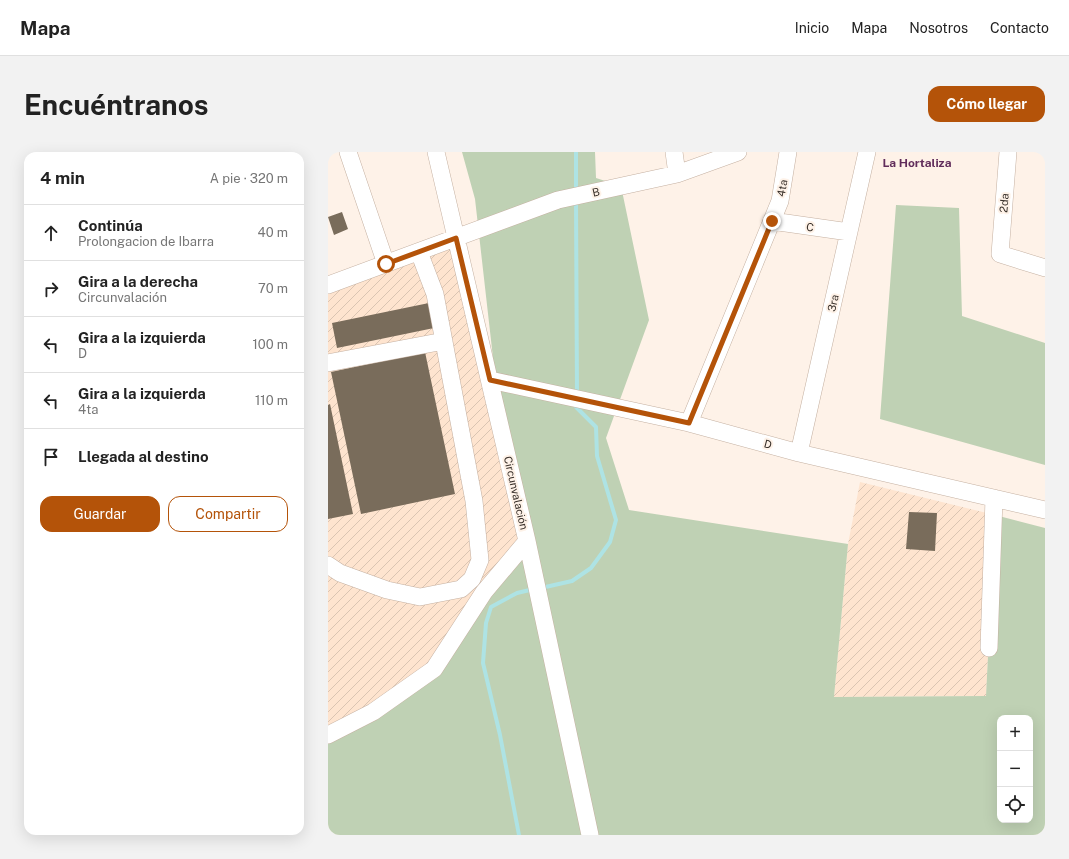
<!DOCTYPE html>
<html lang="es">
<head>
<meta charset="utf-8">
<style>
	:root { --surface:#fff; --page:#f2f2f2; --text:#222; --muted:#767676; --line:#e0e0e0; --accent:#b45309 }
	body { margin:0; font-family:"Public Sans",sans-serif; background:var(--page); color:var(--text) }
	.controls { position:absolute; right:12px; bottom:12px; display:grid; overflow:hidden; border-radius:8px; box-shadow:0 4px 16px #0002 }
	.controls button { width:36px; height:36px; display:grid; place-items:center; padding:0; border:0; border-bottom:1px solid var(--line); background:var(--surface); color:var(--text); font:20px sans-serif }
	.stop { position:absolute; width:12px; height:12px; margin:-9px; border:3px solid #b45309; border-radius:50%; background:#fff }
	.stop.end { background:#b45309; border-color:#fff; box-shadow:0 1px 4px #0008 }
	.list { margin:0; padding:0; list-style:none }
	h2 { display:flex; justify-content:space-between; align-items:center; height:52px; margin:0; padding:0 16px; font-size:17px }
	h2 small { font-size:13px; font-weight:400; color:var(--muted) }
	.list li { display:grid; grid-template-columns:26px 1fr auto; gap:12px; align-items:center; box-sizing:border-box; height:56px; padding:0 16px; border-top:1px solid var(--line) }
	.list b { display:block; font-size:15px; white-space:nowrap }
	.list p { margin:0; font-size:13px; white-space:nowrap; color:var(--muted) }
	.list em { font-size:13px; font-style:normal; color:var(--muted) }
	.actions { display:flex; gap:8px; padding:12px 16px }
	.actions a { flex:1; padding:9px 0; border:1px solid var(--accent); border-radius:12px; text-align:center; font-size:14px; color:var(--accent) }
	.actions .main { background:var(--accent); color:#fff }
	.icon { flex:none; width:22px; height:22px; fill:none; stroke:currentColor; stroke-width:2; stroke-linecap:round; stroke-linejoin:round }
	.map { position:relative; flex:none; width:717px; height:683px; overflow:hidden; border-radius:12px }
	header { display:flex; align-items:center; gap:24px; box-sizing:border-box; height:56px; padding:0 20px; background:var(--surface); border-bottom:1px solid var(--line) }
	header strong { font-size:19px }
	nav { display:flex; gap:22px; margin-inline-start:auto; font-size:14px }
	.intro { display:flex; align-items:center; justify-content:space-between; box-sizing:border-box; height:96px; padding:0 24px }
	h1 { margin:0; font-size:28px }
	.button { padding:10px 18px; border-radius:12px; background:var(--accent); color:#fff; font-size:14px; font-weight:700 }
	main { display:flex; gap:24px; padding:0 24px }
	aside { flex:1; background:var(--surface); border-radius:12px; box-shadow:0 4px 16px #0002 }
	.map>svg:first-child { display:block }
	.industrial { fill:url(#industrial-furrows) }
	.green { fill:#bfd1b4; fill-rule:evenodd }
	.lines { fill:none; stroke-linecap:round; stroke-linejoin:round }
	.stream { stroke:#aee3e4; stroke-width:4 }
	.building { fill:#796c5b }
	.minor-casing { stroke:#c5b1a2; stroke-width:18 }
	.minor { stroke:#fff; stroke-width:17 }
	.route { stroke:#b45309; stroke-width:5 }
	.labels { text-anchor:middle; stroke-width:4; stroke-linejoin:round; paint-order:stroke }
	.street-label { font-size:11px; fill:#38302a; stroke:#fef2e8 }
	.neighbourhood-label { font-size:12px; font-weight:bold; fill:#612d5b; stroke:#fef2e8 }
</style>
</head>
<body>
<header>
<strong>Mapa</strong>
<nav><a>Inicio</a><a>Mapa</a><a>Nosotros</a><a>Contacto</a></nav>
</header>
<div class="intro"><h1>Encuéntranos</h1><a class="button">Cómo llegar</a></div>
<main>
<aside>
<h2>4 min<small>A pie · 320 m</small></h2>
<ul class="list">
<li><svg class="icon" aria-label="ahead" viewBox="0 0 24 24"><path d="M12 20V5M6 11l6-6 6 6"/></svg><div><b>Continúa</b><p>Prolongacion de Ibarra</p></div><em>40 m</em></li>
<li><svg class="icon" aria-label="right" viewBox="0 0 24 24"><path d="M7 20v-9h11M14 6l5 5-5 5"/></svg><div><b>Gira a la derecha</b><p>Circunvalación</p></div><em>70 m</em></li>
<li><svg class="icon" aria-label="left" viewBox="0 0 24 24"><path d="M17 20v-9H6M10 6l-5 5 5 5"/></svg><div><b>Gira a la izquierda</b><p>D</p></div><em>100 m</em></li>
<li><svg class="icon" aria-label="left" viewBox="0 0 24 24"><path d="M17 20v-9H6M10 6l-5 5 5 5"/></svg><div><b>Gira a la izquierda</b><p>4ta</p></div><em>110 m</em></li>
<li><svg class="icon" aria-label="arrive" viewBox="0 0 24 24"><path d="M6 21V4h12l-3 4 3 4H6"/></svg><div><b>Llegada al destino</b></div></li>
</ul>
<div class="actions"><a class="main">Guardar</a><a>Compartir</a></div>
</aside>
<div class="map">
<svg width="717" height="683" viewBox="0 0 717 683">
	<defs>
		<pattern id="industrial-furrows" width="10" height="10" patternUnits="userSpaceOnUse"><rect width="10" height="10" fill="#fee4cf"/><path d="M-1 1l2-2M0 10L10 0M9 11l2-2" fill="none" stroke="#dac4b2"/></pattern>
	</defs>
	<rect width="100%" height="100%" fill="#fef2e8"/>
	<path class="industrial" d="M 128,86 L 199,389 L 106,517 L 0,583 L 0,133 Z
		M 532,330 L 667,363 L 658,544 L 506,545 L 520,392 Z"/>
	<path class="green" d="M 134,0 L 267,0 L 268,26 L 293,34 L 321,168 L 278,286 L 301,358 L 520,392 L 506,545 L 658,544 L 667,363 L 717,376 L 717,683 L 0,683 L 0,583 L 106,517 L 199,389 L 169,241 L 147,47 ZM 672,566 L 702,566 L 702,668 L 672,668 Z
		M 568,53 L 631,56 L 634,164 L 717,191 L 717,313 L 552,267 Z"/>
	<g class="lines">
		<path class="stream" d="M 248,39 L 248,0
			M 248,48 L 249,243
			M 213,436 L 244,429 L 263,416 L 282,390 L 288,368 L 269,304 L 268,275 L 248,255 L 249,250
			M 191,683 L 172,583 L 155,511 L 158,471 L 163,455 L 189,441 L 206,437"/>
	</g>
	<path class="building" d="M 14,60 L 20,77 L 6,83 L 0,65 Z
		M 101,151 L 106,176 L 9,196 L 4,171 Z
		M 97,200 L 127,342 L 33,362 L 3,220 Z
		M 2,252 L 25,362 L 0,367 L 0,253 Z
		M 581,360 L 609,361 L 607,399 L 578,397 Z"/>
	<g class="lines">
		<defs>
			<path id="minor" d="M 20,0 L 58,112
				M 108,0 L 199,389 L 262,683
				M 346,0 L 349,22
				M 680,0 L 672,102 L 717,116
				M 444,69 L 521,80
				M 0,133 L 230,48 L 349,22 L 410,0
				M 0,211 L 116,189
				M 162,228 L 361,271 L 471,301 L 717,358
				M 361,271 L 452,49 L 460,0
				M 471,301 L 539,0
				M 0,413 L 12,421 L 59,438 L 92,445 L 133,437 L 144,427 L 152,408 L 146,349 L 107,142 L 91,100
				M 661,496 L 666,346
				M 0,583 L 45,560 L 106,517 L 156,440 L 199,389"/>
		</defs>
		<use href="#minor" class="minor-casing"/>
		<use href="#minor" class="minor"/>
	</g>
	<g class="lines">
		<path class="route" d="M 58,112 L 128,86 L 162,228 L 361,271 L 444,69"/>
	</g>
	<g class="labels">
		<g class="street-label">
			<text transform="translate(454 36) rotate(-80)" y="4">4ta</text>
			<text transform="translate(268 40) rotate(-13)" y="4">B</text>
			<text transform="translate(676 51) rotate(-85)" y="4">2da</text>
			<text transform="translate(482 75) rotate(8)" y="4">C</text>
			<text transform="translate(505 151) rotate(-77)" y="4">3ra</text>
			<text transform="translate(440 292) rotate(15)" y="4">D</text>
			<text transform="translate(188 341) rotate(77)" y="4">Circunvalación</text>
		</g>
		<g class="neighbourhood-label">
			<text x="589" y="15">La Hortaliza</text>
		</g>
	</g>
</svg>
<div class="controls">
<button>+</button>
<button>−</button>
<button><svg class="icon" aria-label="locate" viewBox="0 0 24 24"><circle cx="12" cy="12" r="6"/><path d="M12 2v4M12 18v4M2 12h4M18 12h4"/></svg></button>
</div>
<div class="stop" style="left:58px;top:112px"></div>
<div class="stop end" style="left:444px;top:69px"></div>
</div>
</main>
</body>
</html>
